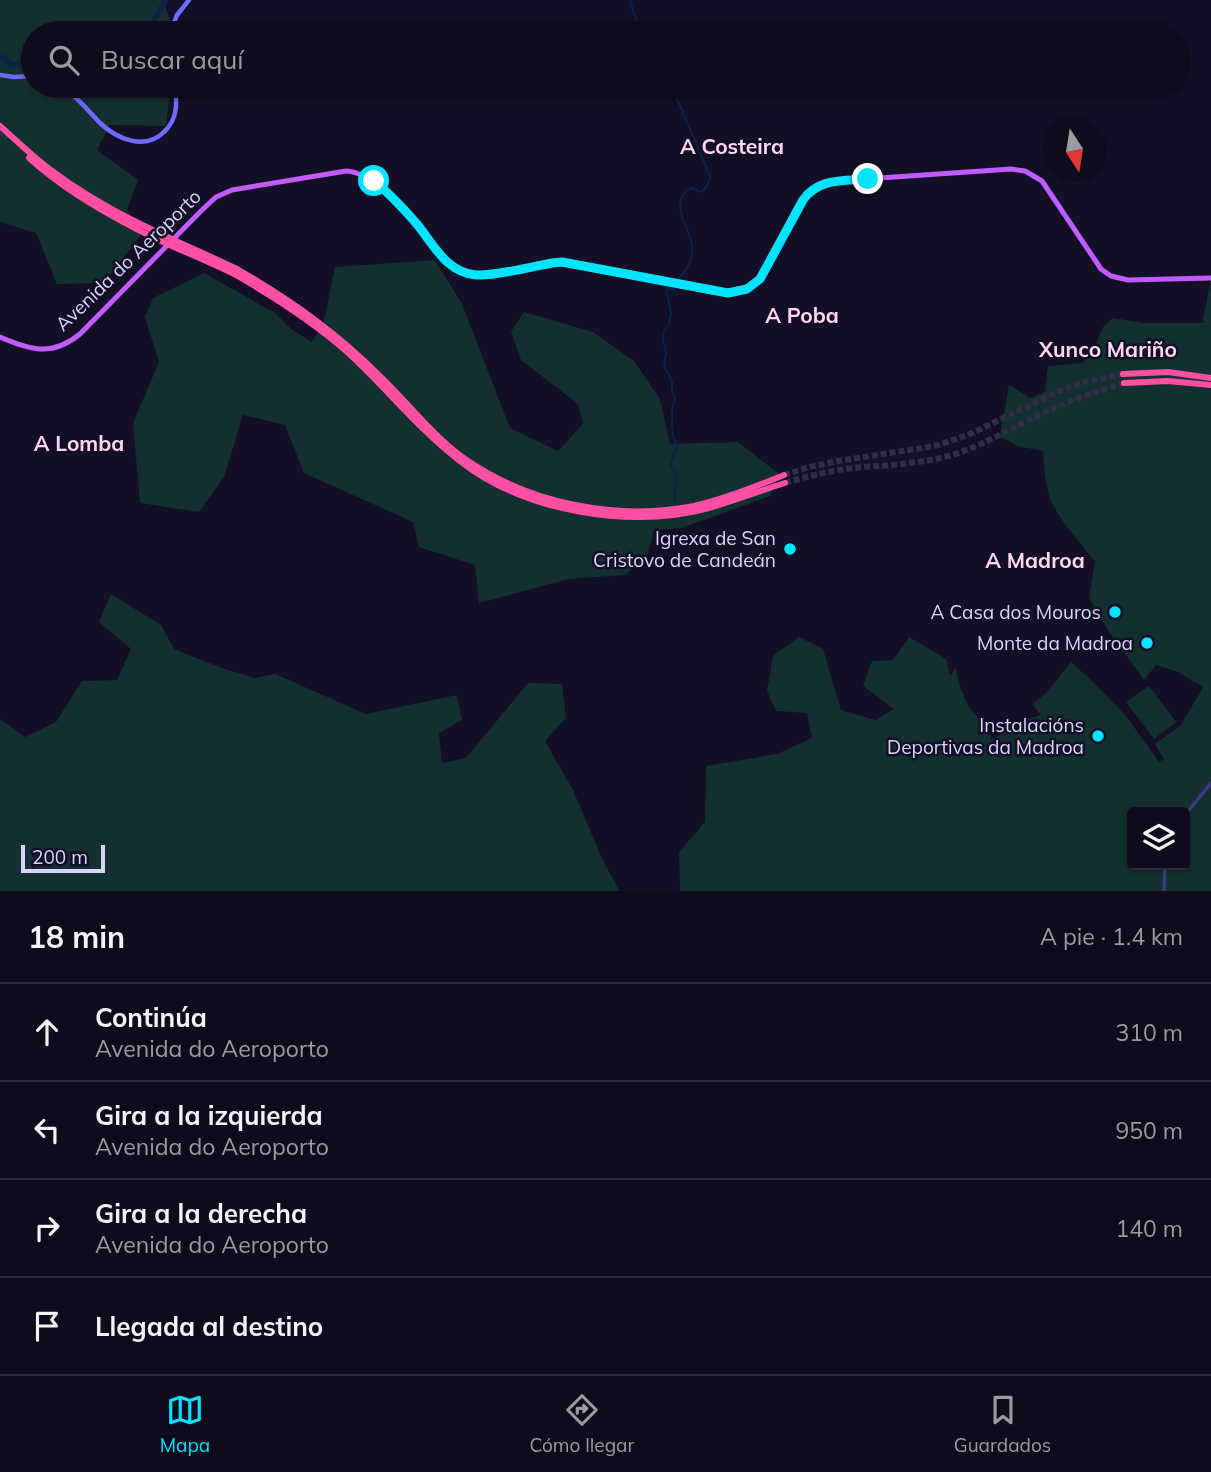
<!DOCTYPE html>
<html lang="es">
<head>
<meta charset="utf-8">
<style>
	:root { --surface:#0e0b1c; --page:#171425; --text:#f1f3f6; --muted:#9b9ba3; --line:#2e2b3b; --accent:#00e5ff }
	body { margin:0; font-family:Mulish,sans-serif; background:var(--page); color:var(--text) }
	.controls { position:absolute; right:21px; bottom:21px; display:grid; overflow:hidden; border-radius:7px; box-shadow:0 2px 5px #0004 }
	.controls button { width:63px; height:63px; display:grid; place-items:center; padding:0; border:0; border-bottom:2px solid var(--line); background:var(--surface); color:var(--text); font:35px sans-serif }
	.compass { position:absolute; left:1043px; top:119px; width:63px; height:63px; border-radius:50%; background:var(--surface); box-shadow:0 2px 5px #0004; rotate:168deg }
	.scale { position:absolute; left:21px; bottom:18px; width:84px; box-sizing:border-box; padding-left:7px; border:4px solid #d9d4ff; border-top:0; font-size:19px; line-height:24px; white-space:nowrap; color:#d9d4ff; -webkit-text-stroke:5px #130f26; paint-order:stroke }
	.stop { position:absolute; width:21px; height:21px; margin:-16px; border:5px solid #00e5ff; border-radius:50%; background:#fff }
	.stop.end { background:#00e5ff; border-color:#fff; box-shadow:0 2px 7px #0008 }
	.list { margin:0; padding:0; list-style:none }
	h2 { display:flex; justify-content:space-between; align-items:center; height:91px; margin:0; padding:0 28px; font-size:30px }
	h2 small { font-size:23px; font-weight:400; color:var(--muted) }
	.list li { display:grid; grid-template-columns:46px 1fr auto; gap:21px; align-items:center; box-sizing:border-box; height:98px; padding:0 28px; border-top:2px solid var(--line) }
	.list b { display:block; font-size:26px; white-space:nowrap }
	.list p { margin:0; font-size:23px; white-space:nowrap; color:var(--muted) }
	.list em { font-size:23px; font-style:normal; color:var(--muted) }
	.icon { flex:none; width:38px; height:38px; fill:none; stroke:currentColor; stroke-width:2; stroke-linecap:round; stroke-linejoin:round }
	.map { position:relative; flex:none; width:1211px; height:891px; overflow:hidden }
	.search { position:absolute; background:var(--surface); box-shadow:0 2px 5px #0004; left:21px; right:21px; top:21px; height:77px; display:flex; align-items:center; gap:18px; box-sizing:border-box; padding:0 24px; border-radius:38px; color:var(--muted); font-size:26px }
	.sheet { height:483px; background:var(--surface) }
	nav { display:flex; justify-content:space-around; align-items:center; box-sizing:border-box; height:98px; border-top:2px solid var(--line); background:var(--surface); font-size:19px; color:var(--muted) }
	nav a { display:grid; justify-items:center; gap:4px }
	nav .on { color:var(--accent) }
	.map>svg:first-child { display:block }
	.green { fill:#12302f; fill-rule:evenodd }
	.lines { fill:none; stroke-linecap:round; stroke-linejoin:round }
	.stream { stroke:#0c2248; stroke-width:2 }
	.river { stroke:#0c2248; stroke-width:5 }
	.motorway-tunnel { stroke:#312d47; stroke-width:6; stroke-dasharray:6 3; stroke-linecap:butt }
	.tertiary { stroke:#3d3a85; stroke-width:3.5 }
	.secondary { stroke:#6f6bff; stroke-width:4.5 }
	.primary { stroke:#c25bff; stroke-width:5 }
	.motorway { stroke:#ff4fa3; stroke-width:6 }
	.motorway-bridge { stroke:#ff4fa3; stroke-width:6 }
	.route { stroke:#00e5ff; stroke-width:9 }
	.poi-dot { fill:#00e5ff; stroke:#130f26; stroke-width:2.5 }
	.labels { text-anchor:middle; stroke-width:5; stroke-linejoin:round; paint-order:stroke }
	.street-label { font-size:19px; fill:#d9d4ff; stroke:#130f26 }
	.poi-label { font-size:19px; fill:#d9d4ff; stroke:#130f26; text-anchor:end }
	.neighbourhood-label { font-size:21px; font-weight:bold; fill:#ffd6f0; stroke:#130f26 }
</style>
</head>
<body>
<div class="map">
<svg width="1211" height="891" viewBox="0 0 1211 891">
	<rect width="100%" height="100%" fill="#130f26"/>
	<path class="green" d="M 0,0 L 169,0 L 165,6 L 175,33 L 33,33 L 33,86 L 171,86 L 166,126 L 110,125 L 97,150 L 138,180 L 127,209 L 141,235 L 104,283 L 57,284 L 36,233 L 0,222 Z
		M 435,260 L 462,304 L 510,428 L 558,451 L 583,424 L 578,404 L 521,360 L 511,332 L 524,312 L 593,332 L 634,361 L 660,399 L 670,444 L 738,442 L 779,474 L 770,496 L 682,528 L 654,530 L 648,554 L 625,575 L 569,579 L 479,603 L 475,565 L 419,547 L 413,522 L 304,473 L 285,425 L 243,415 L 224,477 L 199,512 L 140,503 L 133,423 L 159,362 L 145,317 L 153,298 L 204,273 L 275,313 L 291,329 L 312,342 L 324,321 L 335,267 Z
		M 1211,277 L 1211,891 L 680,891 L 679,852 L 705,822 L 706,766 L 777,754 L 812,738 L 807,713 L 776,711 L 767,691 L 773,656 L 799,637 L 823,649 L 841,710 L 876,720 L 894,709 L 863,686 L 872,661 L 893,660 L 909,637 L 946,659 L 950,676 L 956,668 L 960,687 L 969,707 L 989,730 L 991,740 L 1018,722 L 1041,715 L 1032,704 L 1046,693 L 1071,662 L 1093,682 L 1126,716 L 1159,762 L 1164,759 L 1155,744 L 1181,725 L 1203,687 L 1178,672 L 1156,665 L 1144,680 L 1110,633 L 1089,598 L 1095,561 C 1080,542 1061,523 1051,501 C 1045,485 1044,467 1043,451 L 1017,446 L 1000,436 L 1009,385 L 1030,398 L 1045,392 L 1048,366 L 1083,363 L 1093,351 L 1103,327 L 1113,318 L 1144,323 L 1204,323 L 1203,320 ZM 1132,812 L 1185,812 L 1185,865 L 1132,865 Z
		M 111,594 L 161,625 L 174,649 L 222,668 L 254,678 L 275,674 L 366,714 L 457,695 L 462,720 L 439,733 L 442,763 L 466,758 L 528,683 L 562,684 L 566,718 L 545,741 L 573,790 L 604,863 L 620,891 L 0,891 L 0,719 L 25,737 L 56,722 L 82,681 L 117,680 L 131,649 L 99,622 Z
		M 1149,686 L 1176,722 L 1154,739 L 1126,702 Z"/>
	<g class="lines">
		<path class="stream" d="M 630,0 L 637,23 L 637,33
			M 660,86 L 675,94 L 710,176 C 709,183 707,190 700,192 L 692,188 L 687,190 C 662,217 716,240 679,278
			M 675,289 L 668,289 L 667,292 L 671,314 L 669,324 L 664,331 L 663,340 L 666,353 L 664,366 L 672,381 L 672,391 L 675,399 L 672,410 L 672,427 L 673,437 L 677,444 L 677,448 L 670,464 C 672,468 675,471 676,474 C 680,484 671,493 676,505"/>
		<path class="river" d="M 153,33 L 154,21 L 165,0
			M 0,57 L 4,58 L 11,65 L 33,62"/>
		<path class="motorway-tunnel" d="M 0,130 L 7,138
			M 784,475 L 810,467 L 838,461 L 935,446 L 968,435 L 1059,391 L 1085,382 L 1123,374
			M 785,483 C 807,476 830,471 853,468 C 887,465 922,464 955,454 C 986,444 1013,427 1043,413 C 1069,400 1096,392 1124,383"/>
		<path class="tertiary" d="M 1185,815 L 1211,783
			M 1164,891 L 1165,865"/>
		<path class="secondary" d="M 170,33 L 177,15 L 189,0
			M 0,75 L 14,77 L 33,76
			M 59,86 C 66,90 72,94 77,99 C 85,106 92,115 100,123 C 117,139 145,151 164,132 C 178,119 177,103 175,86"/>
		<path class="primary" d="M 0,337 C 30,350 52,357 80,334 L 202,210 L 216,197 L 232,190 L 346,171 C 375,172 408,213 426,235 C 435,247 442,261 455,268 C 465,274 476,275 487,274 L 562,262 L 718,293 C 735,294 748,291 760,279 L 803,200 C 811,188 821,183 836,181 L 1011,169 L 1025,171 L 1042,181 L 1101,269 L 1111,276 L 1128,280 L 1211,278"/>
		<path class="motorway" d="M 0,126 L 31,154
			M 237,269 C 292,301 336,332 381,377 C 409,404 433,436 465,459 C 530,504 617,521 694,506 C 725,499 755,487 784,475
			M 236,275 C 274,297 312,321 345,350 C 385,386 418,429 460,461 C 525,512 630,529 709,508 C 734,501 759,491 785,483
			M 1123,374 L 1168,372 L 1211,378
			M 1124,383 L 1168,381 L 1211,385"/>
		<path class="motorway-bridge" d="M 31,154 C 92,207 165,235 237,269
			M 29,158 C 60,186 96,208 133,227 C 166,245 202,258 236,275"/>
	</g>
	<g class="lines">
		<path class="route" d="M 374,181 C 389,193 403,208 416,223 C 433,243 446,273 476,275 C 498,276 529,267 552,263 L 562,262 L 728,293 L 747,289 L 760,279 L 803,200 C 818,178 843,181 868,179"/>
	</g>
	<g class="poi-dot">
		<circle cx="790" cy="549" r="7"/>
		<circle cx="1115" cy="612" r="7"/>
		<circle cx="1147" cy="643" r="7"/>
		<circle cx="1098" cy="736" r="7"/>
	</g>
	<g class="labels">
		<g class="street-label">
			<text transform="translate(128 260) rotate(-44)" y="7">Avenida do Aeroporto</text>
		</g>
		<g class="poi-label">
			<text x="776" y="545">Igrexa de San<tspan x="776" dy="22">Cristovo de Candeán</tspan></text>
			<text x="1101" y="619">A Casa dos Mouros</text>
			<text x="1133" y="650">Monte da Madroa</text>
			<text x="1084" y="732">Instalacións<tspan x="1084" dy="22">Deportivas da Madroa</tspan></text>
		</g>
		<g class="neighbourhood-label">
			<text x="732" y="154">A Costeira</text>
			<text x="802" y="323">A Poba</text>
			<text x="1108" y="357">Xunco Mariño</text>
			<text x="79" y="451">A Lomba</text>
			<text x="1035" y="568">A Madroa</text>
		</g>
	</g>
</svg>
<div class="controls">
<button><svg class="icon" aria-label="layers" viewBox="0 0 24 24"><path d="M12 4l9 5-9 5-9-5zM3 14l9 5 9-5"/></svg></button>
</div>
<svg class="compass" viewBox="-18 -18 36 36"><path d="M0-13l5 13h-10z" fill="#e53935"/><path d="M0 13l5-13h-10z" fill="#9b9ba3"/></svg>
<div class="scale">200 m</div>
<div class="stop" style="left:374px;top:181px"></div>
<div class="stop end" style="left:868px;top:179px"></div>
<div class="search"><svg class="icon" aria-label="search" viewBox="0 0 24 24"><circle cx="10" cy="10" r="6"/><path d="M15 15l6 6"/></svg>Buscar aquí</div>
</div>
<section class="sheet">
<h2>18 min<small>A pie · 1.4 km</small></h2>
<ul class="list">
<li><svg class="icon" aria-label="ahead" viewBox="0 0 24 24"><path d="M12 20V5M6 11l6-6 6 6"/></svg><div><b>Continúa</b><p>Avenida do Aeroporto</p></div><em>310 m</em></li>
<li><svg class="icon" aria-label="left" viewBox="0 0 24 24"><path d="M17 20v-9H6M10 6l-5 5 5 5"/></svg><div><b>Gira a la izquierda</b><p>Avenida do Aeroporto</p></div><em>950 m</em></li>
<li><svg class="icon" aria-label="right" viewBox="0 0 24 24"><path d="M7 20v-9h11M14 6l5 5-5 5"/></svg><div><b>Gira a la derecha</b><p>Avenida do Aeroporto</p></div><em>140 m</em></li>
<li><svg class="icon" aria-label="arrive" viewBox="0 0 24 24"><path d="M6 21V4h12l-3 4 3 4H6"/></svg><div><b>Llegada al destino</b></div></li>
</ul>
</section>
<nav>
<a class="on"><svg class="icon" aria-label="map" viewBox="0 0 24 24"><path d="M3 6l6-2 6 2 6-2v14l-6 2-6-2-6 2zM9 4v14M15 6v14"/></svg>Mapa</a>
<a><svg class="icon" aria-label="directions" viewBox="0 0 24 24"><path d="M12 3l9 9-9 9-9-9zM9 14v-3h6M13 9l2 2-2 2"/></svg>Cómo llegar</a>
<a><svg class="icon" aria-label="saved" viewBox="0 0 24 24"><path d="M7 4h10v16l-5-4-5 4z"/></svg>Guardados</a>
</nav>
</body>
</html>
